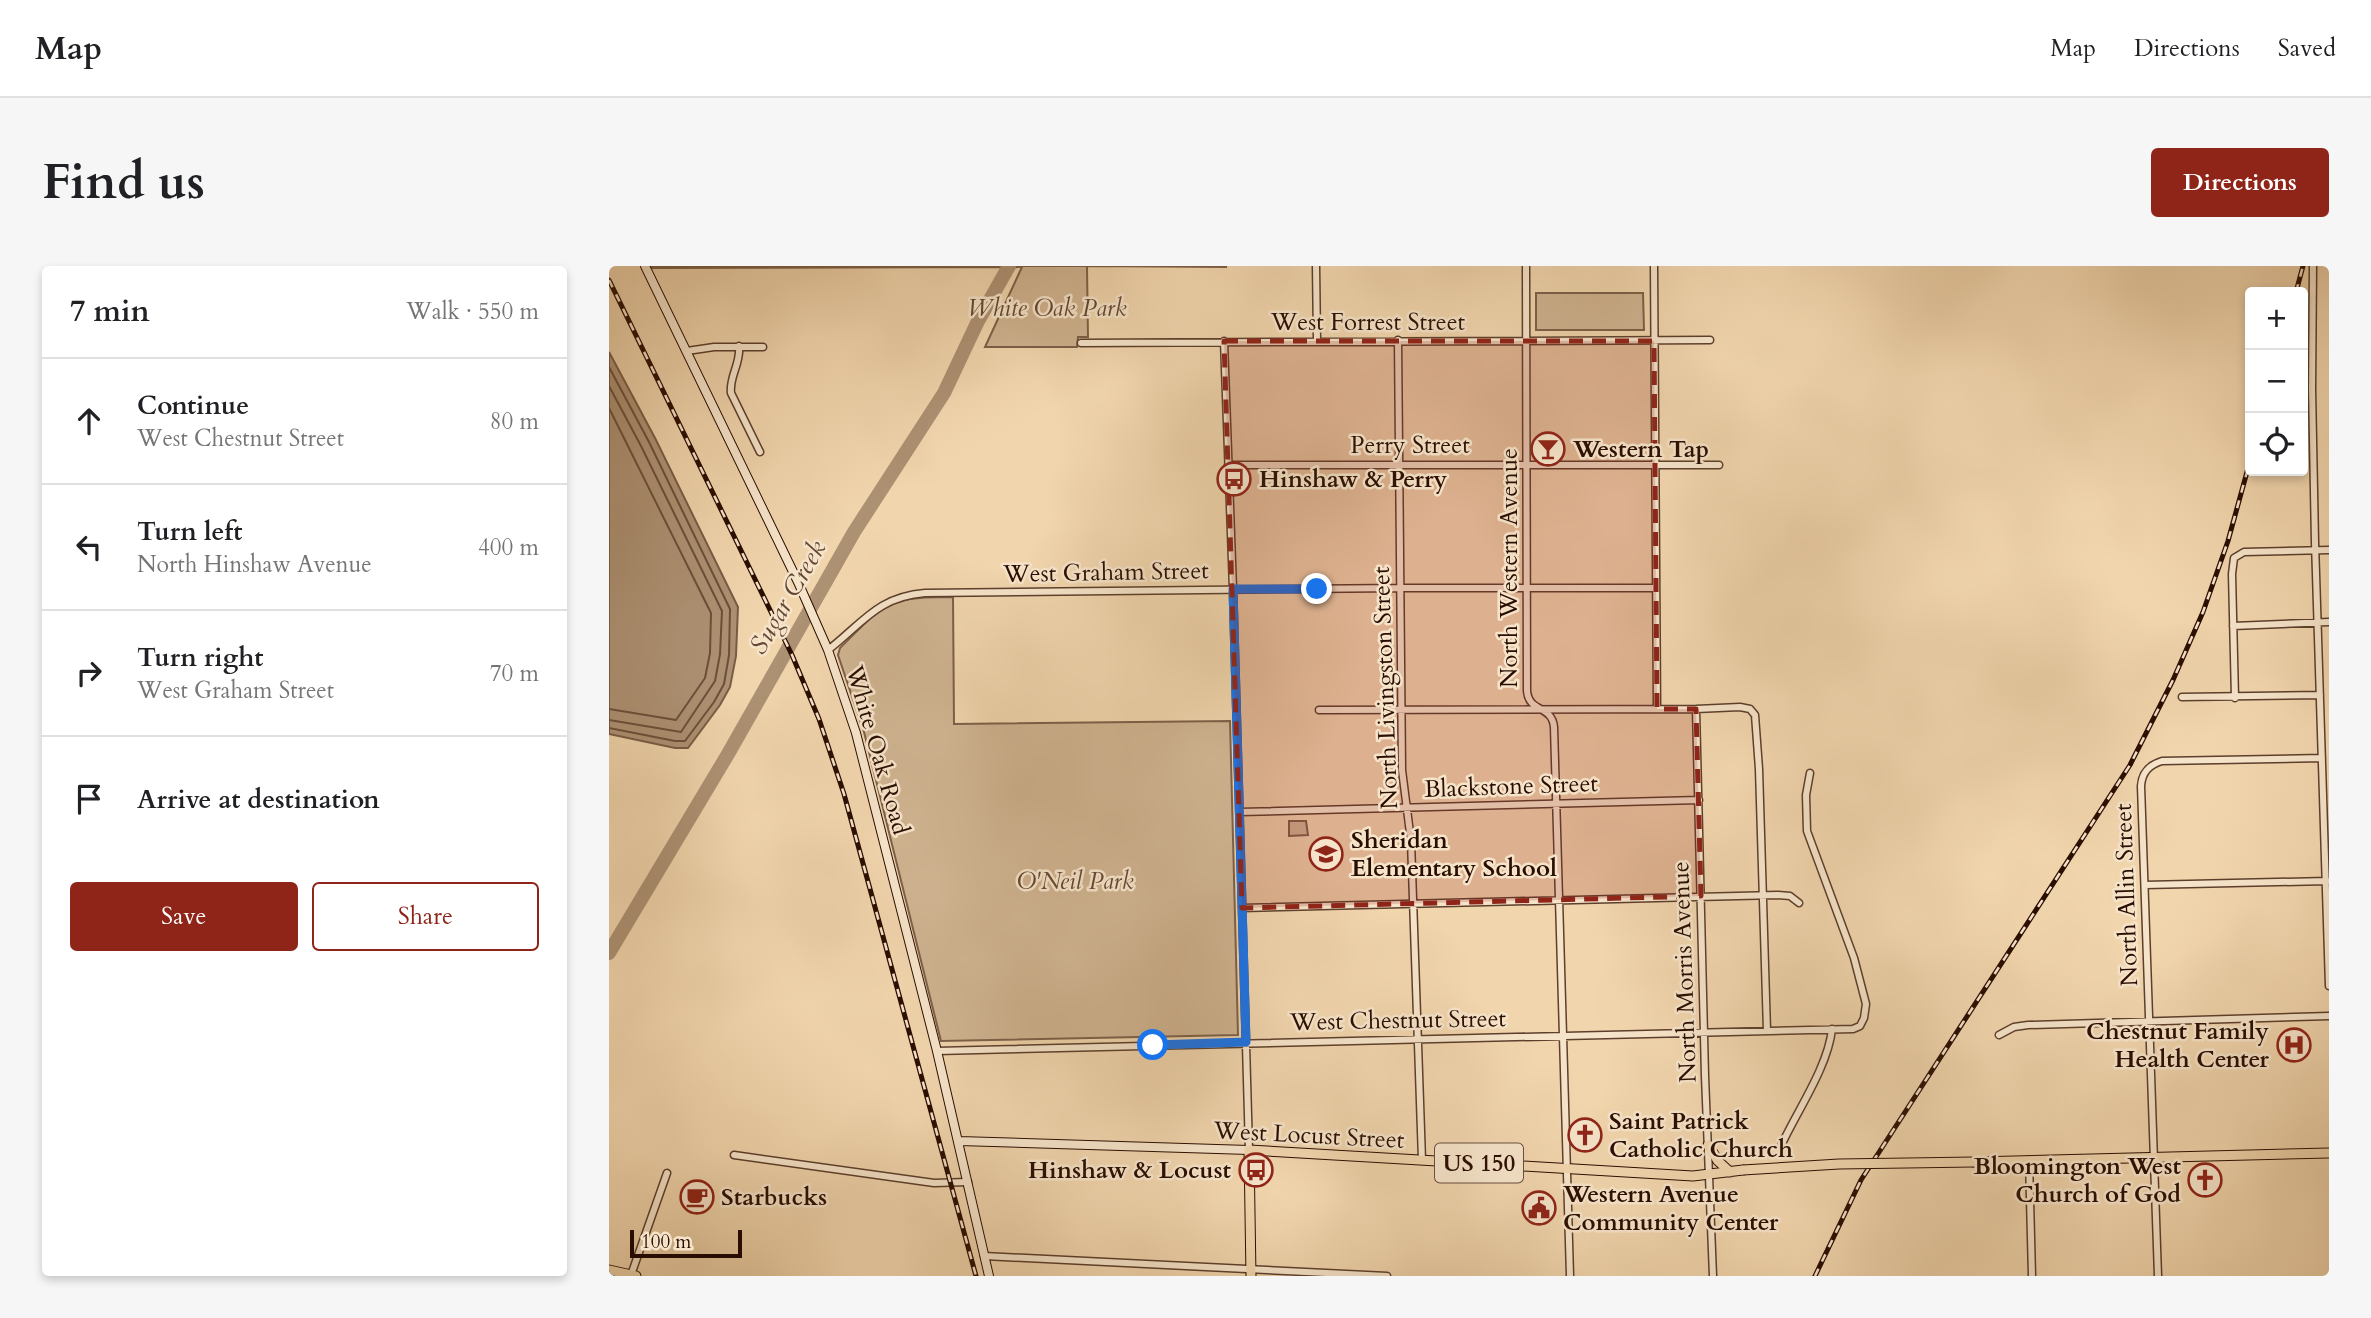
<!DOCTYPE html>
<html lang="en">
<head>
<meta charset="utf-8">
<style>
	:root { --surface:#fff; --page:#f6f6f6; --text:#202124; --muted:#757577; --line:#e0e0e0; --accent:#8f2418 }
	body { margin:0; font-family:Cardo,serif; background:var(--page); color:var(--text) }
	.controls { position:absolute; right:21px; top:21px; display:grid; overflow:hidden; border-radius:7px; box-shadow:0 4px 10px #0003 }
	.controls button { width:63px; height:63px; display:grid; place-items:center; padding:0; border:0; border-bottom:2px solid var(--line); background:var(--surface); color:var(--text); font:35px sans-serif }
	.scale { position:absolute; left:21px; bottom:18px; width:112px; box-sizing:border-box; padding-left:7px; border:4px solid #2a0d01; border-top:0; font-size:19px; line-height:24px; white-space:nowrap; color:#2a0d01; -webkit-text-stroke:5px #f6e4ca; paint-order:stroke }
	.stop { position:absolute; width:21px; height:21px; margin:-16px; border:5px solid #1a73e8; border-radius:50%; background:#fff }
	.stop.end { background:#1a73e8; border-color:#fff; box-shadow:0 2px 7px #0008 }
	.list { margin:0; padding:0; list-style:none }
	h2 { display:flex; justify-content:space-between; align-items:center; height:91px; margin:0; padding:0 28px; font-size:30px }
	h2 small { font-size:23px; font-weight:400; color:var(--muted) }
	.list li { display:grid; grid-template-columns:46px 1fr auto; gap:21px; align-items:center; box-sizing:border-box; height:126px; padding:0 28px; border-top:2px solid var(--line) }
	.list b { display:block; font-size:26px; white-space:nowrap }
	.list p { margin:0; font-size:23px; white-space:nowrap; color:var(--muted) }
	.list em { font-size:23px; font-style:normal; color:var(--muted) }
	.actions { display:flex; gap:14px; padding:21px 28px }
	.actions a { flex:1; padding:16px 0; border:2px solid var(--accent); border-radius:7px; text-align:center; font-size:24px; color:var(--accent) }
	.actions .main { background:var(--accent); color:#fff }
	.icon { flex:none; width:38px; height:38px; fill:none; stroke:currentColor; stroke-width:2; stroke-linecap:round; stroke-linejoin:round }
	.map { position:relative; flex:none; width:1720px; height:1010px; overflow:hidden; border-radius:7px }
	header { display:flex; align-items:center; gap:42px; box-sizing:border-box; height:98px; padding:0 35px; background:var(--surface); border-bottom:2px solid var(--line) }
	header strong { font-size:33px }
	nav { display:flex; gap:38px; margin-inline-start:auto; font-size:24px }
	.intro { display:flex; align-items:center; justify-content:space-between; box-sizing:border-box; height:168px; padding:0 42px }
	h1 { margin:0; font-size:49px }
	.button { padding:18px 32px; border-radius:7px; background:var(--accent); color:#fff; font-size:24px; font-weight:700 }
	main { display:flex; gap:42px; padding:0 42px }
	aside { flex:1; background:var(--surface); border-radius:7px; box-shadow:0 4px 10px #0003 }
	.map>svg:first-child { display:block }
	.green { fill:#cfb390; stroke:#7c6048; stroke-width:2 }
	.water { fill:#ad9173; stroke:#795c45; stroke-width:2 }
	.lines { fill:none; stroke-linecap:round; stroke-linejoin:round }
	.shore { stroke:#6c4f3a; stroke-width:2 }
	.river { stroke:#ad9173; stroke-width:14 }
	.street-casing { stroke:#5c3f2c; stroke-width:9 }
	.secondary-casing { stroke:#2a0d01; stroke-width:10 }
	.primary-casing { stroke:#2a0d01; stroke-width:11 }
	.street { stroke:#f6e4ca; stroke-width:6 }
	.secondary { stroke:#f6e4ca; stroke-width:8 }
	.primary { stroke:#f1d5ad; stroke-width:9 }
	.rail-casing { stroke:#2a0d01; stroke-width:5 }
	.rail { stroke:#f6e4ca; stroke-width:2.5; stroke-dasharray:8; stroke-linecap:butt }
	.primary-bridge-casing { stroke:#2a0d01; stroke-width:11; stroke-linecap:butt }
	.primary-bridge { stroke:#f1d5ad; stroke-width:9 }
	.route { stroke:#1a73e8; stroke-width:9 }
	.marked { fill:#8f2418; fill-opacity:0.2; stroke:#8f2418; stroke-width:5; stroke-dasharray:14 9; stroke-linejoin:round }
	.labels { text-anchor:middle; stroke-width:5; stroke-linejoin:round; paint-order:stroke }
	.shield { fill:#f6e4ca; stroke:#674e3d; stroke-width:2 }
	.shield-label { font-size:23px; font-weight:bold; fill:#2a0d01 }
	.park-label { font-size:24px; font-style:italic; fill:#644733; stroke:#f6e4ca }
	.street-label { font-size:24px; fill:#2a0d01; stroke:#f6e4ca }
	.poi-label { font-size:24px; font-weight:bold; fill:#2a0d01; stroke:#f6e4ca; text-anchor:start }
	.water-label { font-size:26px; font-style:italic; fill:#654834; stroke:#f6e4ca }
</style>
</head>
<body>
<header>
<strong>Map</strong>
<nav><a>Map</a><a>Directions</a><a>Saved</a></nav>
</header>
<div class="intro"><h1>Find us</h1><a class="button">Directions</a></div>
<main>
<aside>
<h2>7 min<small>Walk · 550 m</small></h2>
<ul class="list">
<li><svg class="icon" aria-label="ahead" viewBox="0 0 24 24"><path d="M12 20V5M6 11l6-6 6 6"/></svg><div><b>Continue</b><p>West Chestnut Street</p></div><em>80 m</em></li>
<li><svg class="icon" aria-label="left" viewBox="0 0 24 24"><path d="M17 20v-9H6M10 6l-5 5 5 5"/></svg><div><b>Turn left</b><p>North Hinshaw Avenue</p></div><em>400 m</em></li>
<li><svg class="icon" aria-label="right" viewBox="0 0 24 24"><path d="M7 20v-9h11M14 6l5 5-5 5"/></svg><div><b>Turn right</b><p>West Graham Street</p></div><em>70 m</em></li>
<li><svg class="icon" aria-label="arrive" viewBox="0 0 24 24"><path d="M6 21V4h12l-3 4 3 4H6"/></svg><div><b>Arrive at destination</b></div></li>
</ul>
<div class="actions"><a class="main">Save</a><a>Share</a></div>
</aside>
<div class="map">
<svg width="1720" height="1010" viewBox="0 0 1720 1010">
	<rect width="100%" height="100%" fill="#f1d5ad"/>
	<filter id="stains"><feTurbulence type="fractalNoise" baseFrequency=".00286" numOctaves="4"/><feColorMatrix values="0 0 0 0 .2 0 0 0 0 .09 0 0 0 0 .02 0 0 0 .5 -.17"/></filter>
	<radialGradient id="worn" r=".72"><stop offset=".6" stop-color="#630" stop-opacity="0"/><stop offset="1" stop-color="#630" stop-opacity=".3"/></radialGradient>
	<path class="green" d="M 42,0 L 617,0 L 617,1 L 478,0 L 479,71 L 469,71 L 468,81 L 376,81 L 413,1 L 43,2 Z
		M 927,27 L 1034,27 L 1035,64 L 927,64 Z
		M 344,331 L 345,458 L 621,455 L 629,769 L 332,775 L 255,466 L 229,389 L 231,382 C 248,366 266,343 288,336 C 306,331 326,331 344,331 Z
		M 680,555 L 697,555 L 699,569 L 680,570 Z"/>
	<path class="water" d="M 0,86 L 46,172 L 129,341 L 127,390 L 121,421 L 111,439 L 79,482 L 66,482 L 0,468 Z"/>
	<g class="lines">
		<path class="shore" d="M 0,101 L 40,176 L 121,343 L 120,389 L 115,418 L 105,436 L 76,475 L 66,475 L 0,462
			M 0,120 L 32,180 L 113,345 L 111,388 L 106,415 L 72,466 L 0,454
			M 0,142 L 102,347 L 101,387 L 96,412 L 67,454 L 0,443"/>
		<path class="river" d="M 0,687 L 119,488 L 245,266 L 335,127 L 369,55 L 400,0"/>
		<defs>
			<path id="street" d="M 707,0 L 708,74
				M 917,0 L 918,425 C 920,447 943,439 945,461 L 961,1010
				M 1045,0 L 1048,443
				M 1704,0 L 1703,123 L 1706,276 L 1720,720
				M 789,74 L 793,504 L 802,575 L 813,894
				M 615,75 L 624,323 L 640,884
				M 472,77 L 1101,74
				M 130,80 C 132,98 120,110 122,127 L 151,186
				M 78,85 L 105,81 L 154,81
				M 619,199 L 1110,199
				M 1624,360 L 1720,356
				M 219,384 C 254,357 268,331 316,327 L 791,322 L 1047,322
				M 1573,431 L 1711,429
				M 1626,432 L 1623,308 L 1625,292 L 1635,286 L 1720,284
				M 1087,443 L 1096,810 L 1104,1010
				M 710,444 L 1087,443 L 1131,441 L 1141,443 L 1146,449 L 1150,503 L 1158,765
				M 631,546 L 1090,534
				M 1536,619 L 1718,615
				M 633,642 L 1169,629 L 1181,630 L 1190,637
				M 1390,769 L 1405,761 L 1419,759 L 1720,750
				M 328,785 L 1244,763 L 1251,760 L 1255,752 L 1257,738 L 1245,692 L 1198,565 L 1197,529 L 1201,507
				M 1172,880 C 1188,845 1219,801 1223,763
				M 125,889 L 325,917 L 359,916
				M 1420,894 L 1423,1010
				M 375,990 L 778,1010
				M 22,1009 L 58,907
				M 1549,1010 L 1532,520 C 1533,506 1540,499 1553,495 L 1713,492"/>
			<path id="secondary" d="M 36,0 L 189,316 L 219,384 L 247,467 L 328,785 L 380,1010
				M 350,875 L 640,884"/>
			<path id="primary" d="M 1099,879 L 1109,895 L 1121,906
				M 1365,896 L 1720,887
				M 0,1004 L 27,1010
				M 642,1010 L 640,884 L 1084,910 L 1134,904"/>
		</defs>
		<use href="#street" class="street-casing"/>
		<use href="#secondary" class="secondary-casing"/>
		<use href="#primary" class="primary-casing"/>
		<use href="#street" class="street"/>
		<use href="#secondary" class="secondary"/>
		<use href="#primary" class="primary"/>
		<defs>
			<path id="rail" d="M 0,14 L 183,389 L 210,453 L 235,528 L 367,1010
				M 1687,26 L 1694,0
				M 1206,1010 L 1252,914 L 1521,499 L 1564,414 L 1594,346 L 1619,275 L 1641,195"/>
		</defs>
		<use href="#rail" class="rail-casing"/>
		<use href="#rail" class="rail"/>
		<defs>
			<path id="primary-bridge" d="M 1134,904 L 1230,898 L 1365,896"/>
		</defs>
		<use href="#primary-bridge" class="primary-bridge-casing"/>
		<use href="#primary-bridge" class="primary-bridge"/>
	</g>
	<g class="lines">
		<path class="route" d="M 544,779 L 637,776 L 624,323 L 708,323"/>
	</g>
	<path class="marked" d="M 615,75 L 1045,75 L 1048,443 L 1087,443 L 1092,630 L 633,642 Z"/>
	<defs>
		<symbol id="bar-ring" viewBox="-11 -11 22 22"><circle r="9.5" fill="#f6e4ca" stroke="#8f2418" stroke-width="1.5"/><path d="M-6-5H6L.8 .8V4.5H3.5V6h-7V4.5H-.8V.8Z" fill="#8f2418"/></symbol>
		<symbol id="bus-ring" viewBox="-11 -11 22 22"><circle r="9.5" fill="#f6e4ca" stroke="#8f2418" stroke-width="1.5"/><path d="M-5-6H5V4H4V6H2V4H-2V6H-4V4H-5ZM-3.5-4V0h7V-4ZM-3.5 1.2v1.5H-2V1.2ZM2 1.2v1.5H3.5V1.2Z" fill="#8f2418"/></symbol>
		<symbol id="school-ring" viewBox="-11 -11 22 22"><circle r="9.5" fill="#f6e4ca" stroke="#8f2418" stroke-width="1.5"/><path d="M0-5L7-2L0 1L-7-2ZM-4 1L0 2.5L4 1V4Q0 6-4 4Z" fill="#8f2418"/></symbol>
		<symbol id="hospital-ring" viewBox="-11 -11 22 22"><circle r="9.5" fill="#f6e4ca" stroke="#8f2418" stroke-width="1.5"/><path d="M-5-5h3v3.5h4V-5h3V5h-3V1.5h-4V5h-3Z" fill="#8f2418"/></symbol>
		<symbol id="church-ring" viewBox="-11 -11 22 22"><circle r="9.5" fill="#f6e4ca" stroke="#8f2418" stroke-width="1.5"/><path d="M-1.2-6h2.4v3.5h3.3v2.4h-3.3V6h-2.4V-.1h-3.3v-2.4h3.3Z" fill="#8f2418"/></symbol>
		<symbol id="cafe-ring" viewBox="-11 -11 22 22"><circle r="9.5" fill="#f6e4ca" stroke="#8f2418" stroke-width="1.5"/><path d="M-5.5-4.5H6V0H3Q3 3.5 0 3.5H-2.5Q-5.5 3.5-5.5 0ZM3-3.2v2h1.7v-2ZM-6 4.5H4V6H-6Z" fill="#8f2418"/></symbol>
		<symbol id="civic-ring" viewBox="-11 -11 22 22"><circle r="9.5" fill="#f6e4ca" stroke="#8f2418" stroke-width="1.5"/><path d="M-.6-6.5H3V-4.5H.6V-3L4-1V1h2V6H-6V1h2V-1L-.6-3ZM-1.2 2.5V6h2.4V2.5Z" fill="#8f2418"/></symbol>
	</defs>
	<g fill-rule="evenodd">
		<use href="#bar-ring" x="920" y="164" width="38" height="38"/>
		<use href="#bus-ring" x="606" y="194" width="38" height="38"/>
		<use href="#school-ring" x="698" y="569" width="38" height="38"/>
		<use href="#hospital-ring" x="1666" y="760" width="38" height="38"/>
		<use href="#church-ring" x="957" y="850" width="38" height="38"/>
		<use href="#bus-ring" x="628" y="885" width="38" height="38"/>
		<use href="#church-ring" x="1577" y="895" width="38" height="38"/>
		<use href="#cafe-ring" x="69" y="912" width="38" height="38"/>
		<use href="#civic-ring" x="911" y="923" width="38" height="38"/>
	</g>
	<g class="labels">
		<rect class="shield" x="826" y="877.5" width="88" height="39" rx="5"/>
		<g class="shield-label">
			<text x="870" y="905">US 150</text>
		</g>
		<g class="park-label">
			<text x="438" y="50">White Oak Park</text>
			<text x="466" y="623">O'Neil Park</text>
		</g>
		<g class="street-label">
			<text x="759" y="64">West Forrest Street</text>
			<text x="801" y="187">Perry Street</text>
			<text transform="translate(900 302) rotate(-90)" y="8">North Western Avenue</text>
			<text transform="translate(497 306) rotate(-1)" y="8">West Graham Street</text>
			<text transform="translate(776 422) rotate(-92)" y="8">North Livingston Street</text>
			<text transform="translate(269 484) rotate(74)" y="8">White Oak Road</text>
			<text transform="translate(902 520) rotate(-2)" y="8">Blackstone Street</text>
			<text transform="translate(1517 629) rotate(-92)" y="8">North Allin Street</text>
			<text transform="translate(1075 706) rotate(-92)" y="8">North Morris Avenue</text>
			<text transform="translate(789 754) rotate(-1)" y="8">West Chestnut Street</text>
			<text transform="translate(700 869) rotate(3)" y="8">West Locust Street</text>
		</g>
		<g class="poi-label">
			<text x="964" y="191">Western Tap</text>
			<text x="650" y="221">Hinshaw &amp; Perry</text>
			<text x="742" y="582">Sheridan<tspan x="742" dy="28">Elementary School</tspan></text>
			<text x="1660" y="773" text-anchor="end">Chestnut Family<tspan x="1660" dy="28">Health Center</tspan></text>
			<text x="1000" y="863">Saint Patrick<tspan x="1000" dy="28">Catholic Church</tspan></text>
			<text x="1572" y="908" text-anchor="end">Bloomington West<tspan x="1572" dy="28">Church of God</tspan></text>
			<text x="622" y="912" text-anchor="end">Hinshaw &amp; Locust</text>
			<text x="954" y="936">Western Avenue<tspan x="954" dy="28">Community Center</tspan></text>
			<text x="112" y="939">Starbucks</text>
		</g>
		<g class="water-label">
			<text transform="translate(178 331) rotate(-60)" y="9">Sugar Creek</text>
		</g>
	</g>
	<rect width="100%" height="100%" filter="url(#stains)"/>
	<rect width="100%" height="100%" fill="url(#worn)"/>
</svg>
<div class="controls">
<button>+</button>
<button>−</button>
<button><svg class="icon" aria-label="locate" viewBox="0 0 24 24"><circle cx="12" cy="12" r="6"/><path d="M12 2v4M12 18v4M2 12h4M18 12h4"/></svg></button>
</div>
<div class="scale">100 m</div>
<div class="stop" style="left:544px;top:779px"></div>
<div class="stop end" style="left:708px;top:323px"></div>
</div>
</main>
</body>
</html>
